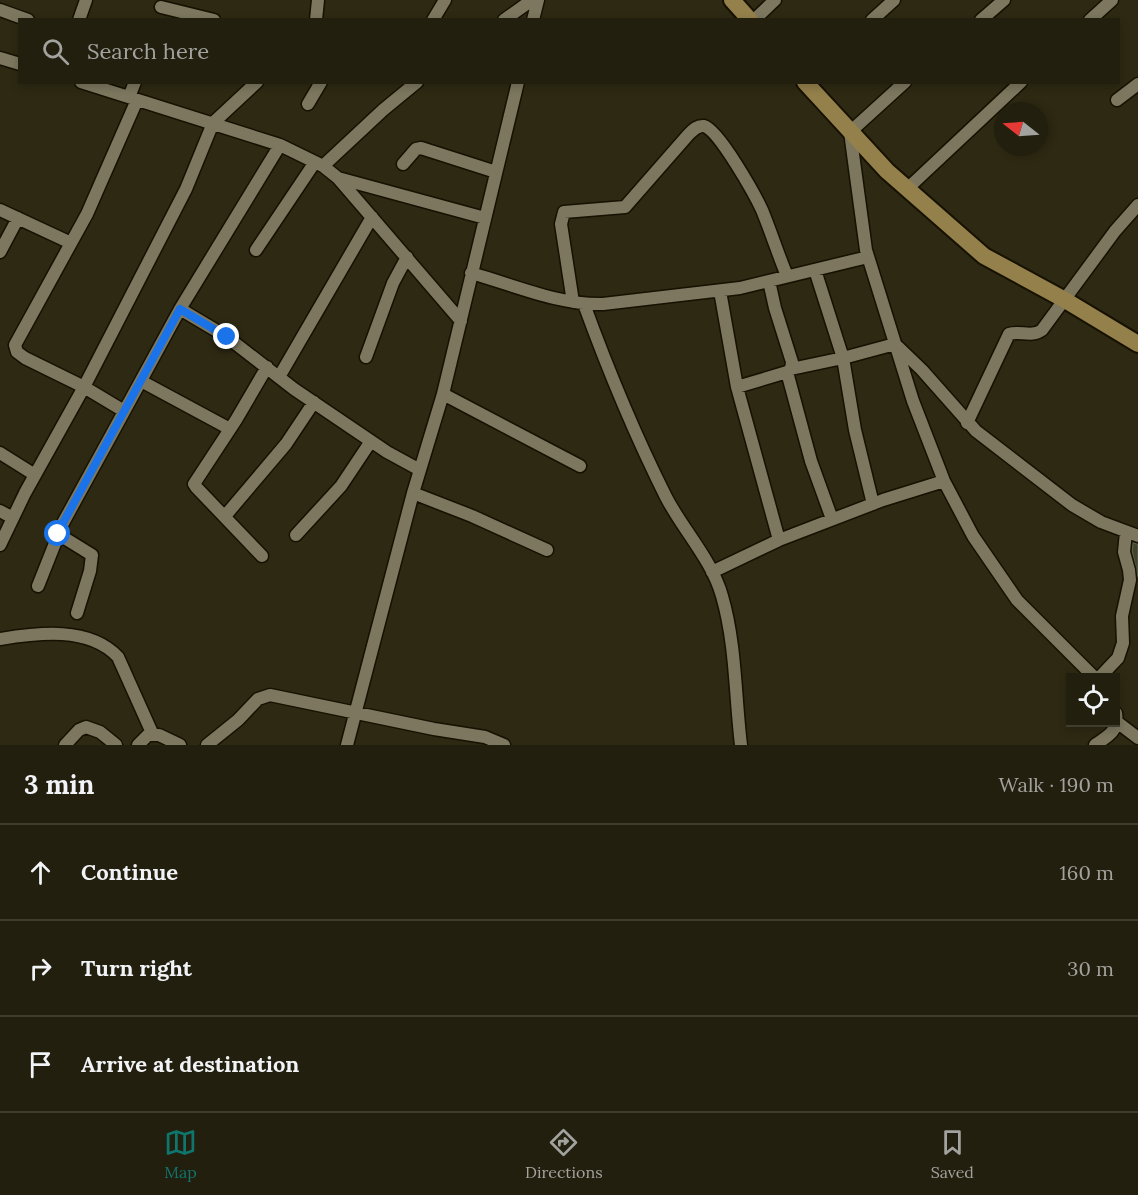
<!DOCTYPE html>
<html lang="en">
<head>
<meta charset="utf-8">
<style>
	:root { --surface:#221f0e; --page:#2a2717; --text:#f1f3f6; --muted:#a2a29e; --line:#3f3d2e; --accent:#0f766e }
	body { margin:0; font-family:Lora,serif; background:var(--page); color:var(--text) }
	.controls { position:absolute; right:18px; bottom:18px; display:grid; overflow:hidden; border-radius:0px; box-shadow:0 3px 9px #0003 }
	.controls button { width:54px; height:54px; display:grid; place-items:center; padding:0; border:0; border-bottom:2px solid var(--line); background:var(--surface); color:var(--text); font:30px sans-serif }
	.compass { position:absolute; left:994px; top:102px; width:54px; height:54px; border-radius:50%; background:var(--surface); box-shadow:0 3px 9px #0003; rotate:287deg }
	.stop { position:absolute; width:18px; height:18px; margin:-14px; border:4px solid #1a73e8; border-radius:50%; background:#fff }
	.stop.end { background:#1a73e8; border-color:#fff; box-shadow:0 2px 6px #0008 }
	.list { margin:0; padding:0; list-style:none }
	h2 { display:flex; justify-content:space-between; align-items:center; height:78px; margin:0; padding:0 24px; font-size:26px }
	h2 small { font-size:20px; font-weight:400; color:var(--muted) }
	.list li { display:grid; grid-template-columns:39px 1fr auto; gap:18px; align-items:center; box-sizing:border-box; height:96px; padding:0 24px; border-top:2px solid var(--line) }
	.list b { display:block; font-size:22px; white-space:nowrap }
	.list em { font-size:20px; font-style:normal; color:var(--muted) }
	.icon { flex:none; width:33px; height:33px; fill:none; stroke:currentColor; stroke-width:2; stroke-linecap:round; stroke-linejoin:round }
	.map { position:relative; flex:none; width:1138px; height:745px; overflow:hidden }
	.search { position:absolute; background:var(--surface); box-shadow:0 3px 9px #0003; left:18px; right:18px; top:18px; height:66px; display:flex; align-items:center; gap:15px; box-sizing:border-box; padding:0 21px; border-radius:0px; color:var(--muted); font-size:22px }
	.sheet { height:366px; background:var(--surface) }
	nav { display:flex; justify-content:space-around; align-items:center; box-sizing:border-box; height:84px; border-top:2px solid var(--line); background:var(--surface); font-size:16px; color:var(--muted) }
	nav a { display:grid; justify-items:center; gap:3px }
	nav .on { color:var(--accent) }
	.map>svg:first-child { display:block }
	.building { fill:#40442d; stroke:#595e45; stroke-width:1.5 }
	.lines { fill:none; stroke-linecap:round; stroke-linejoin:round }
	.street-casing { stroke:#161100; stroke-width:15 }
	.secondary-casing { stroke:#161100; stroke-width:20 }
	.street { stroke:#7c775e; stroke-width:12 }
	.secondary { stroke:#94804b; stroke-width:16 }
	.route { stroke:#1a73e8; stroke-width:8 }
</style>
</head>
<body>
<div class="map">
<svg width="1138" height="745" viewBox="0 0 1138 745">
	<rect width="100%" height="100%" fill="#2d2912"/>
	<path class="building" d="M 1133,543 L 1138,544 L 1138,577 L 1132,551 Z"/>
	<g class="lines">
		<defs>
			<path id="street" d="M 161,7 L 214,20
				M 0,10 L 28,20
				M 79,20 L 86,0
				M 316,20 L 318,0
				M 433,20 L 445,0
				M 504,20 L 532,0
				M 533,20 L 538,0
				M 754,20 L 775,0
				M 872,20 L 894,0
				M 981,20 L 1004,0
				M 1090,20 L 1112,0
				M 0,58 L 20,64
				M 81,82 L 280,145 L 323,166 L 338,178 L 461,321
				M 905,82 L 850,132 L 866,250 L 913,401 L 944,481 L 973,536 L 1017,600 L 1095,678
				M 129,97 L 135,82
				M 1117,100 L 1138,84
				M 308,104 L 321,82
				M 403,164 L 416,149 L 421,148 L 496,172
				M 323,166 L 383,110 L 417,82
				M 338,178 L 485,218
				M 907,189 L 1021,82
				M 0,210 L 71,243
				M 256,250 L 315,162
				M 0,252 L 18,218
				M 815,270 L 843,358 L 855,430 L 873,504
				M 471,273 C 514,285 558,305 603,304 L 740,288 L 868,257
				M 720,291 L 737,387 L 779,540
				M 573,302 L 561,224 L 564,212 L 625,207 L 688,135 C 692,131 697,125 704,126 C 719,130 755,195 762,210 C 771,232 778,254 787,276
				M 584,304 C 608,370 635,435 666,497 C 683,530 712,560 722,596 C 736,644 735,696 741,745
				M 180,309 L 227,337 L 294,389 L 387,452 L 420,470
				M 366,357 L 393,283 L 407,257
				M 791,369 L 843,358 L 895,344 L 922,370 L 976,431 L 1072,505 L 1101,522 L 1138,536
				M 787,372 L 811,461 L 832,519
				M 279,377 L 372,217
				M 141,381 L 230,429
				M 737,387 L 787,372 L 791,369 L 792,362 L 775,308 L 769,281
				M 443,394 L 580,466
				M 124,411 L 84,387 L 25,358 L 17,352 L 15,345 L 87,214 L 137,100
				M 967,423 L 1009,334 C 1020,330 1031,338 1042,330 L 1115,231 L 1138,205
				M 0,453 L 35,475
				M 413,493 L 472,516 L 547,550
				M 0,511 L 13,518
				M 225,516 L 286,444 L 314,402
				M 58,534 L 92,555 L 90,571 L 77,613
				M 296,535 L 341,486 L 371,441
				M 0,545 L 25,493 L 84,387 L 186,189 L 213,123 L 257,82
				M 262,556 L 196,487 L 194,484 L 236,420 L 267,367
				M 712,572 L 779,540 L 883,500 L 944,481
				M 38,586 L 63,523 L 114,430 L 180,309 L 280,145
				M 0,639 C 38,633 89,626 118,657 L 153,735
				M 1099,678 L 1118,658 L 1123,643 L 1122,616 L 1130,580 L 1129,570 L 1124,552 L 1126,532
				M 1117,722 L 1138,738
				M 65,745 L 79,730 L 86,727 L 100,732 L 116,745
				M 138,745 L 148,735 L 159,735 L 180,745
				M 207,745 L 238,720 L 258,699 L 270,695 L 434,729 L 485,737 L 504,745
				M 347,745 L 413,493 L 443,394 L 518,82
				M 1095,745 C 1108,736 1119,731 1116,713"/>
			<path id="secondary" d="M 732,0 L 750,20
				M 805,82 L 887,171 L 984,256 L 1065,300 L 1138,344"/>
		</defs>
		<use href="#street" class="street-casing"/>
		<use href="#secondary" class="secondary-casing"/>
		<use href="#street" class="street"/>
		<use href="#secondary" class="secondary"/>
	</g>
	<g class="lines">
		<path class="route" d="M 58,534 L 63,523 L 180,309 L 227,337"/>
	</g>
</svg>
<div class="controls">
<button><svg class="icon" aria-label="locate" viewBox="0 0 24 24"><circle cx="12" cy="12" r="6"/><path d="M12 2v4M12 18v4M2 12h4M18 12h4"/></svg></button>
</div>
<svg class="compass" viewBox="-18 -18 36 36"><path d="M0-13l5 13h-10z" fill="#e53935"/><path d="M0 13l5-13h-10z" fill="#a2a29e"/></svg>
<div class="stop" style="left:58px;top:534px"></div>
<div class="stop end" style="left:227px;top:337px"></div>
<div class="search"><svg class="icon" aria-label="search" viewBox="0 0 24 24"><circle cx="10" cy="10" r="6"/><path d="M15 15l6 6"/></svg>Search here</div>
</div>
<section class="sheet">
<h2>3 min<small>Walk · 190 m</small></h2>
<ul class="list">
<li><svg class="icon" aria-label="ahead" viewBox="0 0 24 24"><path d="M12 20V5M6 11l6-6 6 6"/></svg><div><b>Continue</b></div><em>160 m</em></li>
<li><svg class="icon" aria-label="right" viewBox="0 0 24 24"><path d="M7 20v-9h11M14 6l5 5-5 5"/></svg><div><b>Turn right</b></div><em>30 m</em></li>
<li><svg class="icon" aria-label="arrive" viewBox="0 0 24 24"><path d="M6 21V4h12l-3 4 3 4H6"/></svg><div><b>Arrive at destination</b></div></li>
</ul>
</section>
<nav>
<a class="on"><svg class="icon" aria-label="map" viewBox="0 0 24 24"><path d="M3 6l6-2 6 2 6-2v14l-6 2-6-2-6 2zM9 4v14M15 6v14"/></svg>Map</a>
<a><svg class="icon" aria-label="directions" viewBox="0 0 24 24"><path d="M12 3l9 9-9 9-9-9zM9 14v-3h6M13 9l2 2-2 2"/></svg>Directions</a>
<a><svg class="icon" aria-label="saved" viewBox="0 0 24 24"><path d="M7 4h10v16l-5-4-5 4z"/></svg>Saved</a>
</nav>
</body>
</html>
